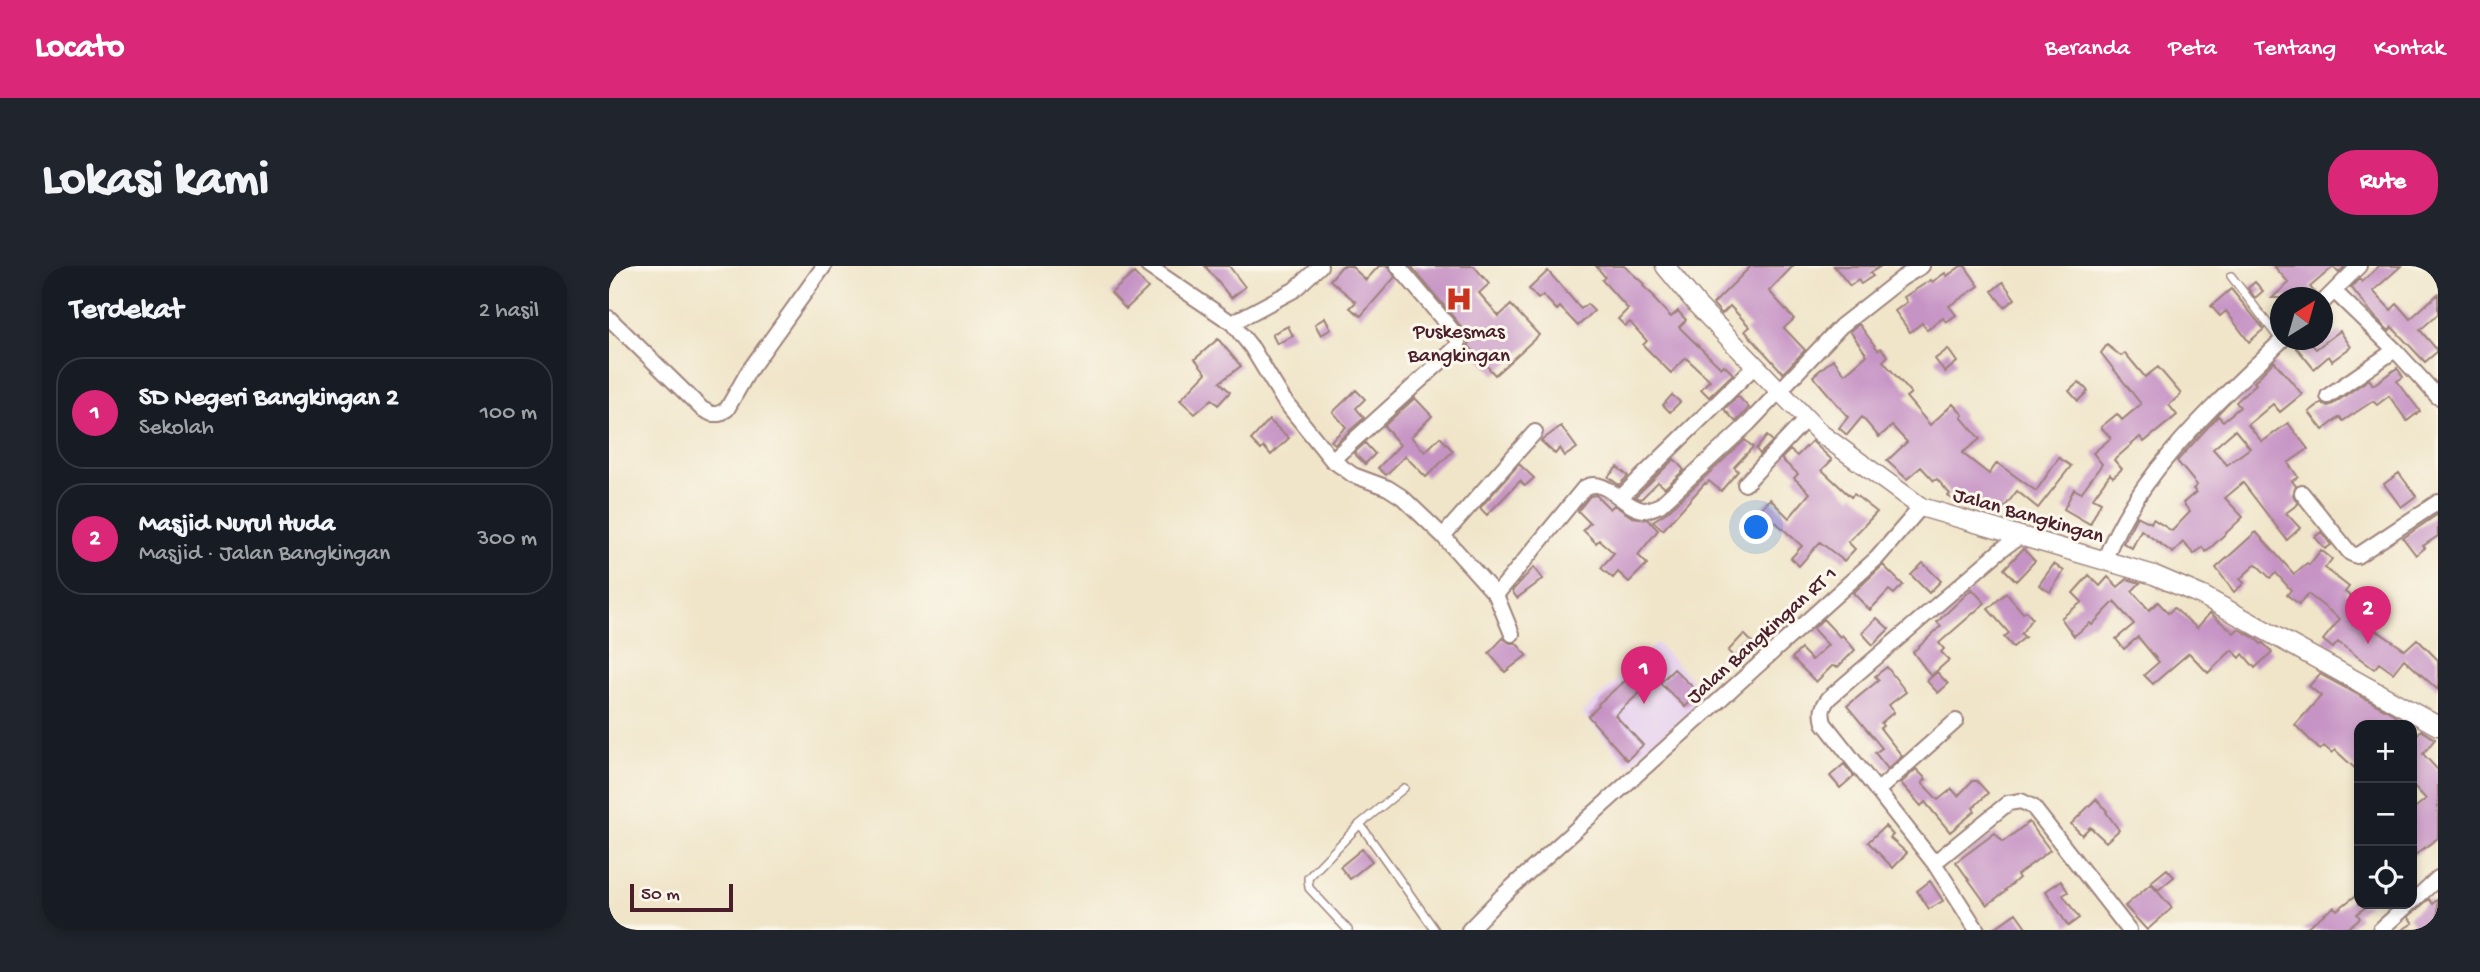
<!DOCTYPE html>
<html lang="id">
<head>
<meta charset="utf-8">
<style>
	:root { --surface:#171b24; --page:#20242c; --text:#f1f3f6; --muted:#9ea1a6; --line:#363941; --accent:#db2777 }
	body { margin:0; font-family:"Gochi Hand",sans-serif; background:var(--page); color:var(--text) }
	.controls { position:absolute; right:21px; bottom:21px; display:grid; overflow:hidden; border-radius:14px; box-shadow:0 4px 10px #0003 }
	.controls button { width:63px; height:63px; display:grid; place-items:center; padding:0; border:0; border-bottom:2px solid var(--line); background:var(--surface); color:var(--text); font:35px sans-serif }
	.compass { position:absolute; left:1661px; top:21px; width:63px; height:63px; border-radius:50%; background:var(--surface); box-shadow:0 4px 10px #0003; rotate:37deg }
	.scale { position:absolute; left:21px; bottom:18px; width:103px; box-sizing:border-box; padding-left:7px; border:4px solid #4a1f2b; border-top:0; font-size:19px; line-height:24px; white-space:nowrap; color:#4a1f2b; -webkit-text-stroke:5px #fbf7ec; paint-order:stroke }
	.you { position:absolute; left:1148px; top:262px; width:24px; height:24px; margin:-18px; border:5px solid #fff; border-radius:50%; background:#1a73e8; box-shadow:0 0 0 10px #1a73e833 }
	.badge { display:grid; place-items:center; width:46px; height:46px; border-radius:50%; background:var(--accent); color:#fff; font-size:23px; font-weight:700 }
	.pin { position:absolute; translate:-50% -58px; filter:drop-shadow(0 2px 4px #0008) }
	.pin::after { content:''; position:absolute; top:37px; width:24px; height:21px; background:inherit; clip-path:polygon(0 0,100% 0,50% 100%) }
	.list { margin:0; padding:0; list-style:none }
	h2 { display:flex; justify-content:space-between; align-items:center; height:91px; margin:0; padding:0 28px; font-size:30px }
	h2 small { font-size:23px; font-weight:400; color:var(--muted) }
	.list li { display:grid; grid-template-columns:46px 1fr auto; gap:21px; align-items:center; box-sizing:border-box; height:112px; margin:0 14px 14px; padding:0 14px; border:2px solid var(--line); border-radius:28px }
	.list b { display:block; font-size:26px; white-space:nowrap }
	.list p { margin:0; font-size:23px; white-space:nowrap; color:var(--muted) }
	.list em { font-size:23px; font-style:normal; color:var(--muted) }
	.icon { flex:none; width:38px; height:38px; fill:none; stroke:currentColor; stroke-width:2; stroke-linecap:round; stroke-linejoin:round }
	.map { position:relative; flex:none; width:1829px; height:664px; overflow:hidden; border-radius:28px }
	header { display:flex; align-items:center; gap:42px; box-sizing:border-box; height:98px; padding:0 35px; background:var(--accent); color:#fff }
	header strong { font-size:33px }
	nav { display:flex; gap:38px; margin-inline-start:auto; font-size:24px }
	.intro { display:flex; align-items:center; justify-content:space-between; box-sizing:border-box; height:168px; padding:0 42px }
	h1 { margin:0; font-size:49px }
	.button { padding:18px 32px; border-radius:28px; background:var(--accent); color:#fff; font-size:24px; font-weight:700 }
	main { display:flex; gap:42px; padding:0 42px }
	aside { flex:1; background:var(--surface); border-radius:28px; box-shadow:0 4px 10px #0003 }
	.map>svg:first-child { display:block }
	.built { fill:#e7d2ef }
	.building { fill:#c693c5; fill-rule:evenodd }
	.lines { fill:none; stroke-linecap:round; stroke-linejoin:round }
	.service-casing { stroke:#9d827a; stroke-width:10 }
	.minor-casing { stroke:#9d827a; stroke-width:18 }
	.tertiary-casing { stroke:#9d827a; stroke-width:21 }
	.service { stroke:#fff; stroke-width:7 }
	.minor { stroke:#fff; stroke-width:14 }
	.tertiary { stroke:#fff; stroke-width:18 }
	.labels { text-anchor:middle; stroke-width:6; stroke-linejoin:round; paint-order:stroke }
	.poi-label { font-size:21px; fill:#4a1f2b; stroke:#fbf7ec }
	.street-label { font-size:21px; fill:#4a1f2b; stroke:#fbf7ec }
</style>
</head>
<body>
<header>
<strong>Locato</strong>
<nav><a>Beranda</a><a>Peta</a><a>Tentang</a><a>Kontak</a></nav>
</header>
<div class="intro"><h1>Lokasi kami</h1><a class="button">Rute</a></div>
<main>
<aside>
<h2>Terdekat<small>2 hasil</small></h2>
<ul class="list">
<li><span class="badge">1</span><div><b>SD Negeri Bangkingan 2</b><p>Sekolah</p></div><em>100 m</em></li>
<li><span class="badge">2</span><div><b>Masjid Nurul Huda</b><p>Masjid · Jalan Bangkingan</p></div><em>300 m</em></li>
</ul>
</aside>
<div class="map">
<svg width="1829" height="664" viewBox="0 0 1829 664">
	<rect width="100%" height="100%" fill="#fbf7ec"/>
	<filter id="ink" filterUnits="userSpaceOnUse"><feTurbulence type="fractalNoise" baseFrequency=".0143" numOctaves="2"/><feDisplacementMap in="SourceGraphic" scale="14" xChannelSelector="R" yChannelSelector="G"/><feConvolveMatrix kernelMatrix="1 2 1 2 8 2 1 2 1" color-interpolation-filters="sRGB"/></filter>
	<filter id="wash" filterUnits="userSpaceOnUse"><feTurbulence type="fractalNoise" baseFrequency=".00686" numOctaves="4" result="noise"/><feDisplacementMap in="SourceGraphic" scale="28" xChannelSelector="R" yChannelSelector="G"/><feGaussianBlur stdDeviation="1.57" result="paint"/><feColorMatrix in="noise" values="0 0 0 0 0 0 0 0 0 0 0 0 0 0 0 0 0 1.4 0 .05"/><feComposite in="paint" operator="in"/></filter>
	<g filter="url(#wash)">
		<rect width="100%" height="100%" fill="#f0e5c9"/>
		<path class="built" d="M 1047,377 L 1098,429 L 1019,500 L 973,447 Z"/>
		<g id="blocks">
			<path class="building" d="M 596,0 L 620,0 L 636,21 L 622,32 Z
				M 733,0 L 742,0 L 757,14 L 770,0 L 780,0 L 786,11 L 752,50 L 741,42 L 747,36 L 721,14 Z
				M 802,0 L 865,0 L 880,18 L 870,27 L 890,50 L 902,39 L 930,69 L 886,109 L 859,79 L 861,77 L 850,58 Z
				M 987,0 L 1015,0 L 1035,18 L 1034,20 L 1046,31 L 1044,32 L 1062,51 L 1069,45 L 1077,54 L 1070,61 L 1112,102 L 1115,99 L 1124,108 L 1100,131 L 1092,123 L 1101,114 L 1077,92 L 1062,107 L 1034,79 L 1038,75 L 1021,56 L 1016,60 L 1009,53 L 1019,43 L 993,14 L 996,11 Z
				M 1142,0 L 1184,0 L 1160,25 L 1185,53 L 1175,62 L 1196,84 L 1174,107 L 1136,65 L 1141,61 L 1121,40 L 1113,48 L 1104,38 Z
				M 1225,0 L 1272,0 L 1261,7 L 1264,10 L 1252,18 L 1249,14 L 1241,20 Z
				M 1352,0 L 1356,0 L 1370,20 L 1340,40 L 1347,49 L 1337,56 L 1334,52 L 1318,64 L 1313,57 L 1301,66 L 1286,45 L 1298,36 L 1295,31 L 1322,14 L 1323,16 L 1336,7 L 1338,10 Z
				M 1665,0 L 1736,0 L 1730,7 L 1724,1 L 1701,21 L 1708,29 L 1706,32 L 1663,32 L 1680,17 Z
				M 1770,0 L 1792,0 L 1764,25 L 1782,44 L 1788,38 L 1801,53 L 1829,28 L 1829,48 L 1811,64 L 1829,85 L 1816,96 L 1783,61 L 1780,65 L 1766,51 L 1742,21 L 1750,13 L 1753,16 Z
				M 939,5 L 972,43 L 978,38 L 985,45 L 969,60 L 951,41 L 948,44 L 934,29 L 929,33 L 920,23 Z
				M 525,7 L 539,22 L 517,43 L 502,27 Z
				M 1394,16 L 1406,33 L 1395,41 L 1383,25 Z
				M 1646,16 L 1654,25 L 1646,32 L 1639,22 Z
				M 1622,23 L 1655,63 L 1640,76 L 1617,45 L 1611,50 L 1602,40 Z
				M 716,52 L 722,63 L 712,69 L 706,58 Z
				M 1250,58 L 1269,84 L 1272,82 L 1279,90 L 1274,95 L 1302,127 L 1297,131 L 1321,159 L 1344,138 L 1354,149 L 1352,151 L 1371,173 L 1353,187 L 1380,208 L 1388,197 L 1427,225 L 1450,192 L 1462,200 L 1429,242 L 1408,225 L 1391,247 L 1380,238 L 1375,245 L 1358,232 L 1352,240 L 1339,230 L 1341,228 L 1328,213 L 1325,215 L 1312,201 L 1298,213 L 1278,195 L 1298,176 L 1283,160 L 1270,171 L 1253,151 L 1238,169 L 1230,162 L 1239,151 L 1204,110 L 1224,93 L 1236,108 L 1258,89 L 1241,65 Z
				M 679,60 L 684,70 L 668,78 L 663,68 Z
				M 1731,65 L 1742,81 L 1723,95 L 1720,90 L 1705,103 L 1687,81 L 1699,74 L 1707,83 Z
				M 609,73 L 632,100 L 611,116 L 621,126 L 609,139 L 603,133 L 586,148 L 571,134 L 597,107 L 586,93 Z
				M 1498,79 L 1512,90 L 1516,87 L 1536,111 L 1549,101 L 1572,128 L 1560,139 L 1568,149 L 1535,176 L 1531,171 L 1505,194 L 1513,203 L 1504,211 L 1501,208 L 1484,232 L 1492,236 L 1481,258 L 1455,243 L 1465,223 L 1472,227 L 1493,198 L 1484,187 L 1502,172 L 1492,161 L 1508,148 L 1513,154 L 1532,138 L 1492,87 Z
				M 1339,83 L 1348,96 L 1336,106 L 1326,93 Z
				M 1665,95 L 1693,128 L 1671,146 L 1664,138 L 1639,159 L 1653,176 L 1679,157 L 1699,183 L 1679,197 L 1689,211 L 1683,215 L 1687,220 L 1684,229 L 1689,238 L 1677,247 L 1691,262 L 1678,274 L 1634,217 L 1616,232 L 1634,251 L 1597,286 L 1593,281 L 1585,288 L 1574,276 L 1564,287 L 1532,264 L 1523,282 L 1514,277 L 1528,250 L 1542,257 L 1544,253 L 1563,265 L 1581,246 L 1574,237 L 1587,226 L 1584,223 L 1588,219 L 1568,195 L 1609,150 L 1614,155 L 1631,141 L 1627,136 L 1647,118 L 1645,116 ZM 1626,164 L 1641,182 L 1618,199 L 1604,183 Z
				M 1788,102 L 1794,111 L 1788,115 L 1811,145 L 1798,155 L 1780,130 L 1768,139 L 1764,135 L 1734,155 L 1731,151 L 1714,164 L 1700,146 L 1712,137 L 1719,140 L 1724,138 L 1760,113 L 1764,119 Z
				M 1470,116 L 1479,125 L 1469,135 L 1460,125 Z
				M 747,124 L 756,133 L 747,142 L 755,152 L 726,178 L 722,175 L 737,161 L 724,146 Z
				M 1063,129 L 1071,136 L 1061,146 L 1054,139 Z
				M 1129,130 L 1140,142 L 1127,156 L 1115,143 Z
				M 806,132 L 823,150 L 802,171 L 816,186 L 831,171 L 844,185 L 817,211 L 796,190 L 777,209 L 769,202 L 791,179 L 775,160 Z
				M 660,154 L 680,172 L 662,189 L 655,181 L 652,184 L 642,174 Z
				M 952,160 L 968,182 L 956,190 L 951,182 L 946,188 L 932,175 Z
				M 1158,170 L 1164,175 L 1151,188 L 1147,183 Z
				M 1136,174 L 1144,181 L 1125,201 L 1129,205 L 1112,225 L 1100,215 L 1097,218 L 1096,217 L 1054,264 L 1044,255 L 1058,246 Z
				M 1203,175 L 1223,194 L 1213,204 L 1242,231 L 1245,228 L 1268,246 L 1239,276 L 1246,283 L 1235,295 L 1211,276 L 1190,300 L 1182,292 L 1193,280 L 1162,252 L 1160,254 L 1150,244 L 1161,233 L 1180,252 L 1201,227 L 1185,212 L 1189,208 L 1172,193 L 1181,184 L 1188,190 Z
				M 756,177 L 766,188 L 756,198 L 745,187 Z
				M 1065,193 L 1075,204 L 1056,222 L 1049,216 L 1032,233 L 1026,231 Z
				M 910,198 L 925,212 L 916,220 L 911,215 L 878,249 L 871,242 Z
				M 1008,201 L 1019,210 L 1010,219 L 999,211 Z
				M 1790,207 L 1807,230 L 1792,241 L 1775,218 Z
				M 987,229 L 1001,243 L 1005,239 L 1023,251 L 1038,253 L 1049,264 L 1029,289 L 1038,298 L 1020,316 L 1009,306 L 1004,312 L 992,302 L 1005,287 L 990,274 L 987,277 L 974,264 L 981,257 L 969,245 L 981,230 Z
				M 1829,248 L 1829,270 L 1814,280 L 1816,282 L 1807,289 L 1794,272 Z
				M 1647,266 L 1685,308 L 1698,297 L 1700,299 L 1712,284 L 1723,293 L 1716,302 L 1740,321 L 1736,326 L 1752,338 L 1744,348 L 1796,384 L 1808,373 L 1829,394 L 1829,424 L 1795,393 L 1784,407 L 1770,397 L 1765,403 L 1729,376 L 1724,382 L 1714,374 L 1731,353 L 1699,328 L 1690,338 L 1678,329 L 1682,324 L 1667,307 L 1661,312 L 1647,298 L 1631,313 L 1635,317 L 1625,326 L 1607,302 Z
				M 1712,266 L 1722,279 L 1716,283 L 1706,271 Z
				M 1414,283 L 1426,295 L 1407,315 L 1395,303 Z
				M 1314,297 L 1332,315 L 1320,327 L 1302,309 Z
				M 1445,298 L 1455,305 L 1441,326 L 1430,319 Z
				M 1274,299 L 1294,319 L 1285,328 L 1280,324 L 1261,344 L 1244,327 Z
				M 925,301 L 934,313 L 908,332 L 903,325 Z
				M 1480,309 L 1491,320 L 1499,311 L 1509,321 L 1518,313 L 1531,317 L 1523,325 L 1540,344 L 1549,336 L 1559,347 L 1565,342 L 1588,362 L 1601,347 L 1625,367 L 1629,363 L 1646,372 L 1652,378 L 1654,377 L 1663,386 L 1646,402 L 1634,388 L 1631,392 L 1623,384 L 1599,407 L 1580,387 L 1544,418 L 1535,409 L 1550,396 L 1529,371 L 1515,383 L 1507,373 L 1525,358 L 1505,336 L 1483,359 L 1481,357 L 1465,370 L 1452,352 L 1473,336 L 1464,327 Z
				M 1363,323 L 1376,337 L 1330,377 L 1335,383 L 1332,386 L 1340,394 L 1322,410 L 1304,386 L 1332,360 L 1328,356 Z
				M 1397,327 L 1414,347 L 1417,345 L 1423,352 L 1412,368 L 1416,371 L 1404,381 L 1395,371 L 1400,367 L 1379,343 Z
				M 1268,352 L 1280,363 L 1264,379 L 1253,367 Z
				M 1214,353 L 1231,371 L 1233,369 L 1246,384 L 1229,401 L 1223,400 L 1207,416 L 1183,392 L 1192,383 L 1203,394 L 1219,379 L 1204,363 Z
				M 1135,368 L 1143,376 L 1127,393 L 1119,385 Z
				M 894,372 L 901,377 L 907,377 L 918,389 L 896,406 L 880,387 Z
				M 1032,401 L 1044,415 L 1006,449 L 1034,479 L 1018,494 L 979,450 L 990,440 L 989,438 Z
				M 1278,401 L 1297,426 L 1280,439 L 1285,446 L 1272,457 L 1274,460 L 1271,462 L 1293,490 L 1279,503 L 1266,487 L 1273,482 L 1238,440 L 1270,414 L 1266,410 Z
				M 1065,403 L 1090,427 L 1076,441 L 1051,417 Z
				M 1328,406 L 1339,418 L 1329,427 L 1318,415 Z
				M 1711,408 L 1783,447 L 1796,459 L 1750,459 L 1750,477 L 1747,480 L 1750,484 L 1750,506 L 1726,484 L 1723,487 L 1715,480 L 1711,484 L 1686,459 L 1712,430 L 1700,420 Z
				M 1812,464 L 1826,473 L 1814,488 L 1829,504 L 1829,572 L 1803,591 L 1803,544 L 1817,533 L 1803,518 L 1803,475 Z
				M 1235,498 L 1245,510 L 1231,522 L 1221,510 Z
				M 1307,503 L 1317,513 L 1313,517 L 1329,534 L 1343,523 L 1349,530 L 1363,515 L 1368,515 L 1379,527 L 1364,542 L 1366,545 L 1341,566 L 1316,536 L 1312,540 L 1292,517 Z
				M 1487,533 L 1498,545 L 1497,546 L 1510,564 L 1497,576 L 1481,561 L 1473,569 L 1462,558 Z
				M 1420,556 L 1441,584 L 1408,609 L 1410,612 L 1396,624 L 1397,625 L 1378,639 L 1347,596 L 1386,567 L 1394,576 Z
				M 1276,560 L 1284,569 L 1281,572 L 1298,587 L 1284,602 L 1259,576 Z
				M 753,583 L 763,595 L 741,613 L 731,601 Z
				M 1558,603 L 1565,611 L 1549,624 L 1542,616 Z
				M 1321,615 L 1334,635 L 1320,643 L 1308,625 Z
				M 1452,615 L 1459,626 L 1454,629 L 1470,652 L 1459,660 L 1437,625 Z
				M 1542,618 L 1563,642 L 1538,664 L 1516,640 Z
				M 1750,627 L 1750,638 L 1760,638 L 1748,648 L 1751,652 L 1736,664 L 1694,664 L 1725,641 L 1728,644 Z
				M 1820,633 L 1824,638 L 1829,633 L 1829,664 L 1793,664 L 1804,657 L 1799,651 Z
				M 1407,647 L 1419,664 L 1383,664 Z"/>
		</g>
	</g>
	<g filter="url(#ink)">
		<use href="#blocks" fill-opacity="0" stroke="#9d827a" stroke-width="2"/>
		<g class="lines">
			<defs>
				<path id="service" d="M 1622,10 L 1672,75
					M 795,522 L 751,558 L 826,664
					M 739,664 L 700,622 L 699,612 L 751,558"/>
				<path id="minor" d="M 539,0 L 623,57 L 643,82 L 674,133 L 723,194 L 744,209 L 779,222 L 793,231 L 834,270 L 887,329 L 903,368
					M 1725,25 L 1786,84 L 1829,131
					M 1714,36 L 1750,0
					M 0,52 L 93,143 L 103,148 L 110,148 L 118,143 L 139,106 L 215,0
					M 623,57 L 685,24 L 711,0
					M 1719,130 L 1786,84
					M 723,194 L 849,80 L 849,74 L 842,63 L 789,0
					M 1136,218 L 1197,153
					M 1693,227 L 1741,287 L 1748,290 L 1829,236
					M 1012,231 L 1146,100
					M 834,270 L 926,166
					M 1496,293 C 1528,207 1609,136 1673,74
					M 887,329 L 975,222 C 996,209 1015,243 1035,244 C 1041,244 1046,241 1051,239 L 1139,158 L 1232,60 L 1293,12 L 1313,0
					M 1268,525 L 1347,455
					M 1325,597 L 1399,537 L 1412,535 L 1424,541 L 1520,664
					M 1803,636 L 1829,612
					M 860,664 L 893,630 L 1268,292 L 1312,241
					M 1368,664 L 1325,597 L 1215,457 C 1212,446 1213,441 1220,432 L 1393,283 L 1413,269
					M 1771,664 L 1800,638"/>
				<path id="tertiary" d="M 1056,0 L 1089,40 L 1211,167 L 1312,241 L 1545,309 L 1594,330 L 1829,460"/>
			</defs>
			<use href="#service" class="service-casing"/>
			<use href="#minor" class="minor-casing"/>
			<use href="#tertiary" class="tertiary-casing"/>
			<use href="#service" class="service"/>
			<use href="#minor" class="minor"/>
			<use href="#tertiary" class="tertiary"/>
		</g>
	</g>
	<defs>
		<symbol id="hospital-bare" viewBox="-9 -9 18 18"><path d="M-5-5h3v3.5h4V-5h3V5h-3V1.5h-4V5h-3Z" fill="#c8321e" stroke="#fbf7ec" stroke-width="2.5" paint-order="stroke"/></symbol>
	</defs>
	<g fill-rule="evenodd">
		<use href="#hospital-bare" x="831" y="14" width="38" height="38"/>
	</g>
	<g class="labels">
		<g class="poi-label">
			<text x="850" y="71">Puskesmas<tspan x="850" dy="24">Bangkingan</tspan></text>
		</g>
		<g class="street-label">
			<text transform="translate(1420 248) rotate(16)" y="7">Jalan Bangkingan</text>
			<text transform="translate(1152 368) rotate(-42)" y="7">Jalan Bangkingan RT 1</text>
		</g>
	</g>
</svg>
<div class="controls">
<button>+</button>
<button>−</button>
<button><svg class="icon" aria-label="locate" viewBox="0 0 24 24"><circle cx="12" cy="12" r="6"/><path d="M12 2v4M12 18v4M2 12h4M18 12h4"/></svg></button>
</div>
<svg class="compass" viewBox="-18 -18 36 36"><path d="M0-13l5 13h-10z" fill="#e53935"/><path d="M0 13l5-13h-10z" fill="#9ea1a6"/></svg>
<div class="scale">50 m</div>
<div class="you"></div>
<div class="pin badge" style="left:1035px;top:438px">1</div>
<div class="pin badge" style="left:1759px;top:378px">2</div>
</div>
</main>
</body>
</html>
